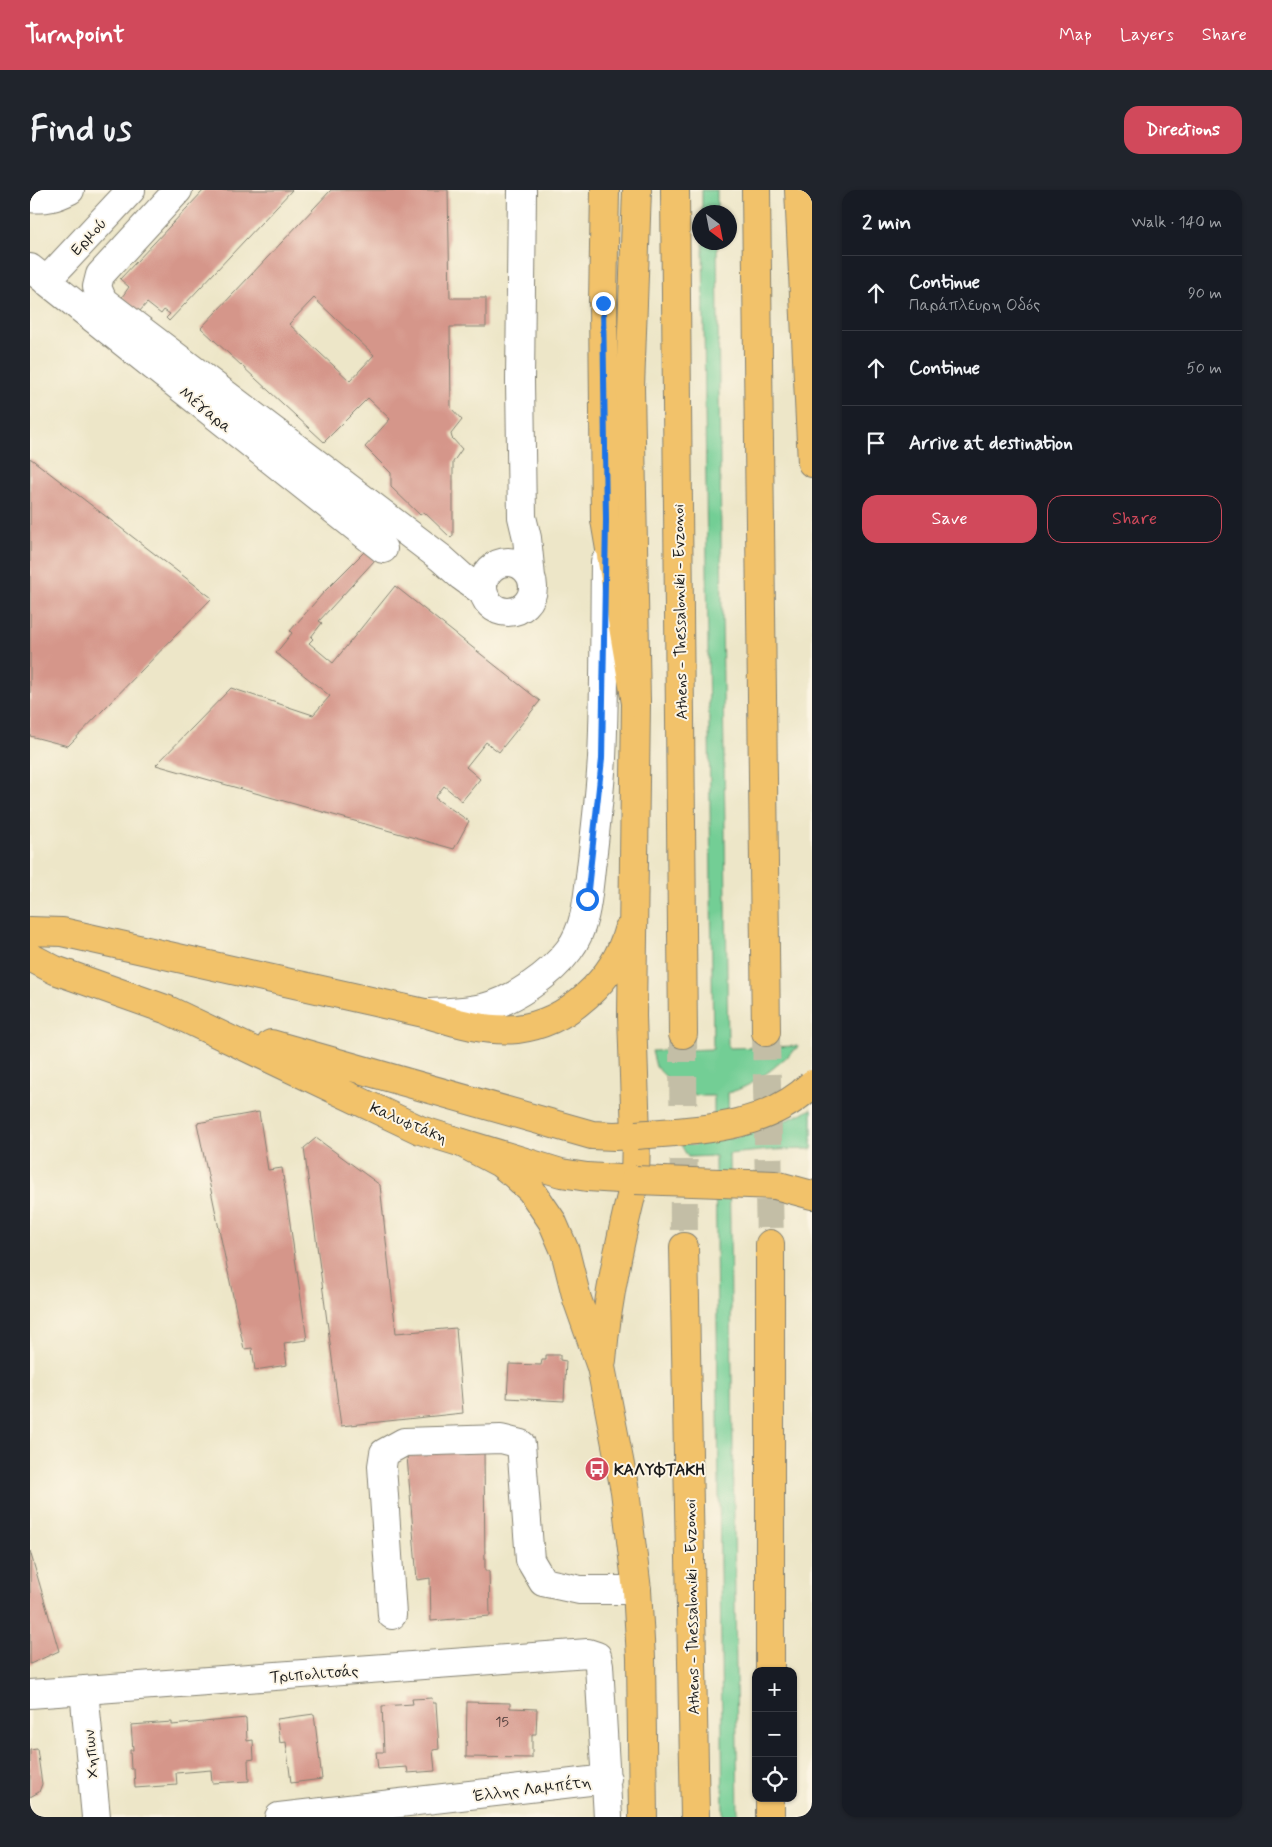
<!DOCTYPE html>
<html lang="en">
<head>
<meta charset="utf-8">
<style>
	:root { --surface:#171b24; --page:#20242c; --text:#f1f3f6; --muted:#9ea1a6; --line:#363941; --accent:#d1495b }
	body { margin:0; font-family:Mynerve,sans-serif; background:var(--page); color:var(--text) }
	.controls { position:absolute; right:15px; bottom:15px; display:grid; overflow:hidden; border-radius:10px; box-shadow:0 1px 4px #0004 }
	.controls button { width:45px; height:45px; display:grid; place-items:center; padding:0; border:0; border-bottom:1px solid var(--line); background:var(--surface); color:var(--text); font:25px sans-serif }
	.compass { position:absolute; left:662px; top:15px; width:45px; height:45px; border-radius:50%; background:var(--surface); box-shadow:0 1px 4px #0004; rotate:148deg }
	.stop { position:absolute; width:15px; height:15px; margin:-11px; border:4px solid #1a73e8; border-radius:50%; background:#fff }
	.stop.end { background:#1a73e8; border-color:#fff; box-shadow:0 1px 5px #0008 }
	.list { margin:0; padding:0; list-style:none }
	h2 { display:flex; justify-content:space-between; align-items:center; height:65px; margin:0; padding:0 20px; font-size:21px }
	h2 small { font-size:16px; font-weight:400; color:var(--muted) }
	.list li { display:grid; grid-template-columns:32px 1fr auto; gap:15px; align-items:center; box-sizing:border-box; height:75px; padding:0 20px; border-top:1px solid var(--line) }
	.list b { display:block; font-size:19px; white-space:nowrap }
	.list p { margin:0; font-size:16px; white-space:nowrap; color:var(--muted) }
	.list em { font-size:16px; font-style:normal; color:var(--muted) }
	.actions { display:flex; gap:10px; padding:15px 20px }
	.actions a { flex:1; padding:11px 0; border:1px solid var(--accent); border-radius:15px; text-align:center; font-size:18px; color:var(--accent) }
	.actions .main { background:var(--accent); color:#fff }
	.icon { flex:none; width:28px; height:28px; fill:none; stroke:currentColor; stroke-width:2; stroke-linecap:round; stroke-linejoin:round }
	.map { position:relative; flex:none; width:782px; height:1627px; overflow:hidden; border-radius:15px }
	header { display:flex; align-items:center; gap:30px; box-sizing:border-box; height:70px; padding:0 25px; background:var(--accent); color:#fff }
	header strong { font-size:24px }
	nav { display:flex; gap:28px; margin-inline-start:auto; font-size:18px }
	.intro { display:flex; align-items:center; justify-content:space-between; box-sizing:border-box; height:120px; padding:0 30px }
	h1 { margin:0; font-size:35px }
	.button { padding:12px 22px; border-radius:15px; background:var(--accent); color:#fff; font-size:18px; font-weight:700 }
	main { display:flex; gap:30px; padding:0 30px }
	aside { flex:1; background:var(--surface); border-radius:15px; box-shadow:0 1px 4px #0004 }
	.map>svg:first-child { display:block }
	.green { fill:#73ce95; stroke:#487558 }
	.building { fill:#d5968a; fill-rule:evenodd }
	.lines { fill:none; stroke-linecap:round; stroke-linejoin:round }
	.highway-tunnel { stroke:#c3bea6; stroke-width:28; stroke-dasharray:28 14; stroke-linecap:butt }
	.minor-casing { stroke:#848172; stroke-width:30 }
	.major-casing { stroke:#848172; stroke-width:30 }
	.highway-casing { stroke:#848172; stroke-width:30 }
	.minor { stroke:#fff; stroke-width:28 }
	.major { stroke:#f2c26a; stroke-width:28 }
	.highway { stroke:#f2c26a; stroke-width:28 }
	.major-bridge-casing { stroke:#848172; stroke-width:30; stroke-linecap:butt }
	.major-bridge { stroke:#f2c26a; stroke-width:28 }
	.route { stroke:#1a73e8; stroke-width:6 }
	.labels { text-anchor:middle; stroke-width:4; stroke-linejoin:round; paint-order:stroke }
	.number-label { font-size:14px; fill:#4a3a38 }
	.street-label { font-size:16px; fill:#1c1c1c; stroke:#fcf5e5 }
	.poi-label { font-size:16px; font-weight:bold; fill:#1c1c1c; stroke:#fcf5e5; text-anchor:start }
</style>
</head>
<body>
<header>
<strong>Turnpoint</strong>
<nav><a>Map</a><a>Layers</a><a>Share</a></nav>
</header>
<div class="intro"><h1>Find us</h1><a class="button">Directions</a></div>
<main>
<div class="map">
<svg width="782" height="1627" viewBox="0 0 782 1627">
	<rect width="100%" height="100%" fill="#fcf5e5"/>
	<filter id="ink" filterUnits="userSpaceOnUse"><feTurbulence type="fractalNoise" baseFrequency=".02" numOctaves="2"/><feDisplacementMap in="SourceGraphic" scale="10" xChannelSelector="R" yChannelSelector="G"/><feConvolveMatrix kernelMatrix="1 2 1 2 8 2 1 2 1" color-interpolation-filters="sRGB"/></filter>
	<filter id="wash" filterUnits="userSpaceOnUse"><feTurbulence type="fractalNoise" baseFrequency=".0096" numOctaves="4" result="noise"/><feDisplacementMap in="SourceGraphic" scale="20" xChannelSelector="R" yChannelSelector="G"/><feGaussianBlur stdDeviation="1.12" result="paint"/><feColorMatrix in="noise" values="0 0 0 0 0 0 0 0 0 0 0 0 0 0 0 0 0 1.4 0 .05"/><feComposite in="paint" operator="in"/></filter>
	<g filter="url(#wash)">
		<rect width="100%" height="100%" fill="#ede6c8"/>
		<path class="green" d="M 672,0 L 687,0 L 687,22 L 672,22 Z
			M 673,53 L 687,53 L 698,858 L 769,856 C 747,875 727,895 698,903 L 699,949 L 740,937 L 782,919 L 782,959 L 741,960 L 699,964 L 708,1627 L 693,1627 L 685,966 L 658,967 L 651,955 L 684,951 L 684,906 L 672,906 L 651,902 L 626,877 L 622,861 L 683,859 Z"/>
		<g id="blocks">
			<path class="building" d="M 174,0 L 262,0 L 139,131 L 136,128 L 140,124 L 134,120 L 131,124 L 117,113 L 109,122 L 92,107 L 99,97 L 90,89 Z
				M 301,0 L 418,0 L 420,108 L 456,108 L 456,137 L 420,137 L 421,218 L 432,230 L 421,244 L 422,248 L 432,259 L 423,272 L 423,345 L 421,348 L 394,322 L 390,325 L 361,297 L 361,283 L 335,257 L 360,229 L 338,208 L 294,252 L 171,138 ZM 284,108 L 344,165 L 320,191 L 259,134 Z
				M 0,268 L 182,408 L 38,556 L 0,546 Z
				M 335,361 L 345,370 L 289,431 L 292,433 L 281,447 L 283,449 L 279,453 L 303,473 L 365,396 L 510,511 L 469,562 L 456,552 L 436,577 L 450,589 L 432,611 L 414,596 L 405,608 L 439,631 L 424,659 L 126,575 L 201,498 L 283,525 L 300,506 L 246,463 L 262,443 L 260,441 L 294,402 Z
				M 229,922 L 238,980 L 252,978 L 277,1150 L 254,1153 L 257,1175 L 225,1180 L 222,1158 L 214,1159 L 167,933 Z
				M 286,948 L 350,995 L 366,1143 L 426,1138 L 433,1223 L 311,1236 L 274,958 Z
				M 516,1165 L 530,1165 L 530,1170 L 536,1171 L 534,1211 L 477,1208 L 479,1174 L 511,1175 L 512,1170 L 516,1170 Z
				M 454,1258 L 455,1381 L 459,1381 L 460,1426 L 401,1431 L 400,1388 L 387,1390 L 377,1266 Z
				M 0,1361 L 29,1461 L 0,1474 Z
				M 402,1508 L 403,1513 L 406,1513 L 409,1559 L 403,1560 L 405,1581 L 378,1583 L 377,1577 L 348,1579 L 346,1562 L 354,1562 L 352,1516 L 383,1514 L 382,1509 Z
				M 437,1512 L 480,1513 L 480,1518 L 507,1519 L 506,1544 L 502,1544 L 502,1568 L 436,1567 Z
				M 284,1524 L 292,1589 L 261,1593 L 256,1552 L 250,1553 L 247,1529 Z
				M 216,1528 L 217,1551 L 223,1550 L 224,1569 L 218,1570 L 219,1591 L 182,1593 L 181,1580 L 146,1583 L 147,1595 L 105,1598 L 104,1579 L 101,1579 L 100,1560 L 103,1560 L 101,1535 L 142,1532 L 142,1535 Z
				M 7,1559 L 12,1594 L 9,1602 L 0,1607 L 0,1560 Z"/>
		</g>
	</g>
	<g filter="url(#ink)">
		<use href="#blocks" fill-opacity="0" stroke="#848172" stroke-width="1"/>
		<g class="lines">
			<path class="highway-tunnel" d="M 736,842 L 740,1054
				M 653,844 L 654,1057"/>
			<defs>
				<path id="minor" d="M 148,0 L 70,85 L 67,97 L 73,111 L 411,368 L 431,386 L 453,402
					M 492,0 L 490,192 L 492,327 L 497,348 L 501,387
					M 0,8 C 16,10 26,7 40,0
					M 0,78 L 353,359
					M 16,91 L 101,0
					M453 397a25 25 0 1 1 50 0a25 25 0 1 1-50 0Z
					M 400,823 C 418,822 437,822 456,817 C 484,810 521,784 539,760 C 558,735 558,700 562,670 C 566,636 570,602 572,568 C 575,503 574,437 575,372
					M 362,1425 L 352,1276 L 354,1263 L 374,1252 L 471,1249 L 491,1254 L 500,1370 L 513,1392 L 550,1400 L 607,1400
					M 54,1500 L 66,1627
					M 0,1504 L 558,1463 L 567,1466 L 569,1475 L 578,1627
					M 249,1627 L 577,1589"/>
				<path id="major" d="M 0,741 L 32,742 L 394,823 C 424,832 455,842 487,839 C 538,833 585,789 598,740
					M 0,767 L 25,780 L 138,820 L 390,940 L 531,983 L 557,987 L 605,990 L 606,945 L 602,826 L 606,513 L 575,330 L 573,113 L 575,0
					M 241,854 L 562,945 L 584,946 L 606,945
					M 745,995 L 782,1005"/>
				<path id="highway" d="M 645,0 L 653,844
					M 726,0 L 736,842
					M 769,0 L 782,273
					M 606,513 L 600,198 L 607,0
					M 432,953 L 470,973 L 485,985 L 501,1000 L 522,1031 L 535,1061 L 547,1109 L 571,1177 L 595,1301 L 607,1400 L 611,1468 L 613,1627
					M 654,1057 L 665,1627
					M 572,1170 C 577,1109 590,1049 605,990
					M 740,1481 L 740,1054
					M 740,1627 L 740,1608"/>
			</defs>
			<use href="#minor" class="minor-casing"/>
			<use href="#major" class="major-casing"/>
			<use href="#highway" class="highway-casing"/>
			<use href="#minor" class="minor"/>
			<use href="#major" class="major"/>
			<use href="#highway" class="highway"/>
			<defs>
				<path id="major-bridge" d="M 606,945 C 667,940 735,940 782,894
					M 605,990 L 745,995"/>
			</defs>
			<use href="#major-bridge" class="major-bridge-casing"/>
			<use href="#major-bridge" class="major-bridge"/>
		</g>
	</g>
	<g class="lines" filter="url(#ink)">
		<path class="route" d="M 557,709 L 572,569 L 576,330 L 573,113"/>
	</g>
	<defs>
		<symbol id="bus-disc" viewBox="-11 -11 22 22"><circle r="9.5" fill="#d1495b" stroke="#fcf5e5"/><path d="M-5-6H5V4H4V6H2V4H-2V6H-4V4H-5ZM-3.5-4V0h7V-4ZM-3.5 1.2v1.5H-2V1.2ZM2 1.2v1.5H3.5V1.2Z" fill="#fff"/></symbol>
	</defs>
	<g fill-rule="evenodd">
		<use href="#bus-disc" x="553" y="1265" width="28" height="28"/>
	</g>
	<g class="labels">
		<g class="number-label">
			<text x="472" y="1536">15</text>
		</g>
		<g class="street-label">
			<text transform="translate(58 46) rotate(-47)" y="6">Ερμού</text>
			<text transform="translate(176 219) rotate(39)" y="6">Μέγαρα</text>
			<text transform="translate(649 422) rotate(-91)" y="6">Athens - Thessaloniki - Evzonoi</text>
			<text transform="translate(379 932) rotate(23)" y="6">Καλυφτάκη</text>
			<text transform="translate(661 1417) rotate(-91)" y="6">Athens - Thessaloniki - Evzonoi</text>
			<text transform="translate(284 1483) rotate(-4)" y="6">Τριπολιτσάς</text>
			<text transform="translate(60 1564) rotate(-95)" y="6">Χηπων</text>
			<text transform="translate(502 1598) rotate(-7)" y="6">Έλλης Λαμπέτη</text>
		</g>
		<g class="poi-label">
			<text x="584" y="1285">ΚΑΛΥΦΤΑΚΗ</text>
		</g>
	</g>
</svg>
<div class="controls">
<button>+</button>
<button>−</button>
<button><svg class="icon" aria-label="locate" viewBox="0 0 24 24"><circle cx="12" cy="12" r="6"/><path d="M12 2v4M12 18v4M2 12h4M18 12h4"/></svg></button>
</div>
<svg class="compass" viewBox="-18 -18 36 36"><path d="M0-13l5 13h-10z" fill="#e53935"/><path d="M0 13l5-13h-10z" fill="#9ea1a6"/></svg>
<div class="stop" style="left:557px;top:709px"></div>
<div class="stop end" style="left:573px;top:113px"></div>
</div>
<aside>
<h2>2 min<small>Walk · 140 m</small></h2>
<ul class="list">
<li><svg class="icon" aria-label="ahead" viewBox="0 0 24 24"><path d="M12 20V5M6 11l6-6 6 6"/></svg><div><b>Continue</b><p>Παράπλευρη Οδός</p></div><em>90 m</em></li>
<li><svg class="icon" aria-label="ahead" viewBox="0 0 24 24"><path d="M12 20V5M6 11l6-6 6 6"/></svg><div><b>Continue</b></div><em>50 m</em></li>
<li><svg class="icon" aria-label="arrive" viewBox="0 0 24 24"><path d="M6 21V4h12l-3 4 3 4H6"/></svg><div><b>Arrive at destination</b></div></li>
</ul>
<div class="actions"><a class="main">Save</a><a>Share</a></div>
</aside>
</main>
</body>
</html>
